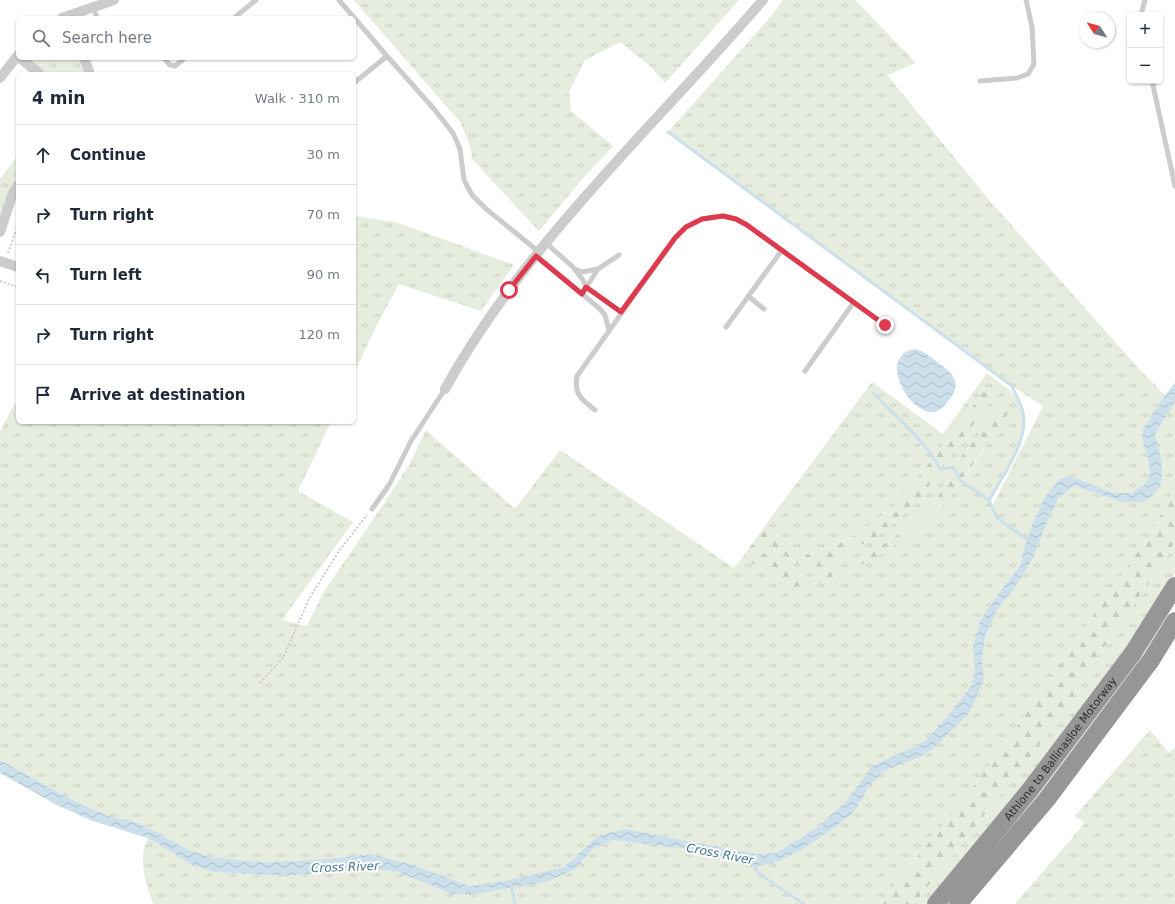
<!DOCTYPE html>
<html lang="en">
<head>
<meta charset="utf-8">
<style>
	:root { --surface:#fff; --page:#f2f2f3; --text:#1f2937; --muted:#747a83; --line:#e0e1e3 }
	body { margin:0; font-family:"DejaVu Sans",sans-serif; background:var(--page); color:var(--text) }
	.controls { position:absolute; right:12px; top:12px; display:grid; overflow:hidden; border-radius:6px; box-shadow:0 1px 3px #0004 }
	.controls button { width:36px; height:36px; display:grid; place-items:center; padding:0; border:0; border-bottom:1px solid var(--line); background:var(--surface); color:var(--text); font:20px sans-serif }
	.compass { position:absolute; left:1079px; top:12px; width:36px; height:36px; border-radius:50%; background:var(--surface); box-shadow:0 1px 3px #0004; rotate:306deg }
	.stop { position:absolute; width:12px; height:12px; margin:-9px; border:3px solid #df394d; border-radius:50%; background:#fff }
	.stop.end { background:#df394d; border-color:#fff; box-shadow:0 1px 4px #0008 }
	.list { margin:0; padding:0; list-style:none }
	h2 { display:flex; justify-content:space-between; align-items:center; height:52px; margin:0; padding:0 16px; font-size:17px }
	h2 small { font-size:13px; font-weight:400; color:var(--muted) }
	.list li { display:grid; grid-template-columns:26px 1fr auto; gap:12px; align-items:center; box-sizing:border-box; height:60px; padding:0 16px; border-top:1px solid var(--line) }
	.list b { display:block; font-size:15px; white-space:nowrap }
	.list em { font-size:13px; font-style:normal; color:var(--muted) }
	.icon { flex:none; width:22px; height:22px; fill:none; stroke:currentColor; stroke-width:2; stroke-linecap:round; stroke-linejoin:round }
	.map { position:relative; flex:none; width:1175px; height:904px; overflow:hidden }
	.search { position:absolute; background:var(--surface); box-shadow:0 1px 3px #0004; left:16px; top:16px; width:340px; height:44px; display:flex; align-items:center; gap:10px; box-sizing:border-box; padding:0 14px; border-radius:6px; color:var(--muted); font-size:15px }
	.panel { position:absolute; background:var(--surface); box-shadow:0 1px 3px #0004; left:16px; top:72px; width:340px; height:352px; border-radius:6px }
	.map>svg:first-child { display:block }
	.grass { fill:url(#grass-tufts) }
	.forest { fill:url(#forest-firs) }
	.water { fill:url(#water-waves) }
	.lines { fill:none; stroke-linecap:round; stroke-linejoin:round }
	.stream { stroke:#cbe0eb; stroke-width:3 }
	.path { stroke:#ccc; stroke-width:2; stroke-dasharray:2 2; stroke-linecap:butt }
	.lane { stroke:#ccc; stroke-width:5 }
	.street { stroke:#ccc; stroke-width:10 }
	.highway { stroke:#969696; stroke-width:18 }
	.route { stroke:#df394d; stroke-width:5 }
	.labels { text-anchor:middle; stroke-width:4; stroke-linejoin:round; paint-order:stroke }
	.street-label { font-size:11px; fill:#2f2f2f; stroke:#fff }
	.water-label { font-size:12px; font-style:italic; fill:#40748f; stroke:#fff }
</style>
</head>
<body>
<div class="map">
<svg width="1175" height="904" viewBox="0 0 1175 904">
	<defs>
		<pattern id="grass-tufts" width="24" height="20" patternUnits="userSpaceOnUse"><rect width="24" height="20" fill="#e6ecde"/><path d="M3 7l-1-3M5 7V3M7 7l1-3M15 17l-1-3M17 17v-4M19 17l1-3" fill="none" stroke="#c6cbbf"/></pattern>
		<pattern id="forest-firs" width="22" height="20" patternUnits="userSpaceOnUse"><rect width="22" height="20" fill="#e6ecde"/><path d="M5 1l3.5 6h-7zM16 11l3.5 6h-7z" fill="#c6cbbf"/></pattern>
		<pattern id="water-waves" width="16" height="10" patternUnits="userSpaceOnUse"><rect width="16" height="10" fill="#cbe0eb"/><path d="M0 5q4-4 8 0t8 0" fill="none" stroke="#afc0ca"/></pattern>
	</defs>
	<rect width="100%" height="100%" fill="#fff"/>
	<path class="grass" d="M 354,0 L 739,0 L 665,83 L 650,66 L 620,42 L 585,60 L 569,92 L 571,111 L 613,146 L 584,177 L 539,231 L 472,159 C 471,146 466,134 460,122 Z
		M 783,0 L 855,0 L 916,63 L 887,75 L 990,201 L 1140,370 L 1165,395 L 1143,429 L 1143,442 L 1149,463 L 1150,475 L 1145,484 L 1131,493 L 1113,493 L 1071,476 L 1059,479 L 1044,498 L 1033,523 L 1023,552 L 1020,566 L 1001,590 L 980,621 L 973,646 L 975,673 L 971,686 L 950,713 L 924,742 L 872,766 L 844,804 L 816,828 L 776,853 L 756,854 L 598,836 L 564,867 L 509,880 L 470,886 L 410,864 L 371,854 L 316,860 L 262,862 L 210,857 L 189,850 L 151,829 L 130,820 L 111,817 L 76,802 L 0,760 L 0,431 L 18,398 L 18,422 L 331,422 L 298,491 L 353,522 L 282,620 L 307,626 L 323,593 L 385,502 L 409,465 L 426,430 L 515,509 L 560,450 L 734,568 L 742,558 L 794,587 L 830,581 L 928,523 L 953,493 L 986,447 L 953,467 L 932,509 L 903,531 L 853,565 L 811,578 L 789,572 L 752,544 L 758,536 L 800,566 L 820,567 L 878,536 L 920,499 L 940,469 L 986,388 L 939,451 L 893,508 L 848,540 L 809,555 L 764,527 L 872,382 L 943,434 L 987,373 C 995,380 1013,391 1018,399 C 1038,429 1004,474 989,500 L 992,507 L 1043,406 L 1012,386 L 668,132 L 767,21 Z
		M 30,58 L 79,58 L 84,74 L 48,74 L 32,62 Z
		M 18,155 L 18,178 L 10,188 L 0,217 L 0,179 Z
		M 354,216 L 399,223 L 514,265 L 481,311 L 399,284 L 378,323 L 354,373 Z
		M 1175,402 L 1175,489 L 1152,531 L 1009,738 L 963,801 L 879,904 L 153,904 C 146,884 137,858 148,838 L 192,865 L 214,872 L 286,876 L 372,869 L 398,872 L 452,894 L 477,894 L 512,888 L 575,869 L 593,849 L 613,840 L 687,849 L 756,867 L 780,861 L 801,850 L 854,812 L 869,787 L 884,771 L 920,757 L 984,680 L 982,659 L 985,637 L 998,608 L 1014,589 L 1059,498 L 1074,486 L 1122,502 L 1143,502 L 1163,468 L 1155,434 Z
		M 1175,541 L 1175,573 L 1136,636 L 1051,752 L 975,845 L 925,904 L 914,904 L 1055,725 L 1111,636 L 1158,571 Z
		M 1150,730 L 1169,753 L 1175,747 L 1175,904 L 1015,904 L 1085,823 L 1075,816 Z"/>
	<path class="forest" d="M 986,388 L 995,395 L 940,469 L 920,499 L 878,536 L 820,567 L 800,566 L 758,536 L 764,527 L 809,555 L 848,540 L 893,508 L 939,451 Z
		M 1002,404 L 1010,411 L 953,493 L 928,523 L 882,554 L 830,581 L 794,587 L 742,558 L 752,544 L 789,572 L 811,578 L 853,565 L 903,531 L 932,509 L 953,467 Z
		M 1175,489 L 1175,541 L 1158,571 L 1111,636 L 1055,725 L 914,904 L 879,904 L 963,801 L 1009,738 L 1152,531 Z"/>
	<path class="water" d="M 915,349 C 924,351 929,356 936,361 C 951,372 964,382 949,400 C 945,404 941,411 935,412 C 909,416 876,355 915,349 Z
		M 1175,383 L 1175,402 L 1155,434 C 1159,452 1169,477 1155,492 C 1152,496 1147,499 1143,502 L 1122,502 L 1074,486 L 1059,498 L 1047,522 L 1033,558 L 1014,589 L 998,608 L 985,637 L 982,659 L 984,680 L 969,713 L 934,748 L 920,757 L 884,771 L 869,787 L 854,812 L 834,828 L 801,850 L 780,861 L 756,867 L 687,849 L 613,840 L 593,849 L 575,869 L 546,882 L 477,894 L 452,894 L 398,872 L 372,869 L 286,876 L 214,872 L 192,865 L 148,838 L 90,820 L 57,805 L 0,773 L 0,760 L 76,802 L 111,817 L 130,820 L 151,829 L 189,850 L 210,857 L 262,862 L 316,860 L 371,854 L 410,864 L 470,886 L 509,880 L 564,867 L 598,836 L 624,829 L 756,854 L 776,853 L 816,828 L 844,804 L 872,766 L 924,742 L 950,713 L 971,686 L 975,673 L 973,646 L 980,621 L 1001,590 L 1020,566 L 1023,552 L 1033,523 L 1044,498 L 1059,479 L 1071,476 L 1113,493 L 1131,493 L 1145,484 L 1150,475 L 1149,463 L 1143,442 L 1143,429 L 1165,395 Z"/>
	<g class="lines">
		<path class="stream" d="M 668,132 L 1012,386 C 1015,394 1020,401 1022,409 C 1032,437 1002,477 989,500 L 997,518 L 1031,542
			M 873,393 C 896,416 924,440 940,469 L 953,467 L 961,481 L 989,500
			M 754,865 L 758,873 L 804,904
			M 511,884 L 515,904"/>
		<path class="path" d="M 8,253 L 18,225
			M 0,281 L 18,287
			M 260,683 L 283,658 L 309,599 L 339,551 L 367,515"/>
		<path class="lane" d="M 339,0 L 387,56 L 354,83
			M 93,7 L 97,18
			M 1141,15 L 1145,0
			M 234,18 L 256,0
			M 387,56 L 434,109 L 453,133 L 460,149 L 464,180 L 472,195 L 485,208 L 539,252
			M 164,58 L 170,65 L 175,66 L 185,58
			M 980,81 L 1017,78 L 1028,74 L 1034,64 L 1032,27 L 1026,0
			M 1152,81 L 1175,186
			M 546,243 L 573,267 L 583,280 L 586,287 L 621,312
			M 536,256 L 599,308 L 605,315 L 609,330
			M 575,269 L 582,272 L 598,269
			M 582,294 L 598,269 L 619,255
			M 748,296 L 764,309
			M 726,327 L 782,250
			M 805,371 L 854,302
			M 595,410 C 581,399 574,395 577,376 L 675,238 L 686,227 L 702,219 L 713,217 L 723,216 L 735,219 L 747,225 L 885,325
			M 372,509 L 389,485 L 411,441 L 445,389"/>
		<path class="street" d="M 62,18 L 114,0
			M 20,58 L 40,74
			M 84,58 L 90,74
			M 0,78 L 18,55
			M 0,232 L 13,193 L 18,185
			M 0,261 L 18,267
			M 445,389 C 526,242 654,127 763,0"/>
		<g class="highway">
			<path id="s1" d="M 936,904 L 1030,790 L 1133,653 L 1175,586"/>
			<path d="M 958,904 L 1047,799 L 1151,660 L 1175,621"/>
		</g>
	</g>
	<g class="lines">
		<path class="route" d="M 509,290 L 536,256 L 582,294 L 586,287 L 621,312 L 675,238 L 686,227 L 702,219 L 723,216 L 736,219 L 747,225 L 885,325"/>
	</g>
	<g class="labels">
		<g class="street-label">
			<text dy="4" stroke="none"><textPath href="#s1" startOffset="199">Athlone to Ballinasloe Motorway</textPath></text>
		</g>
		<g class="water-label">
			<text transform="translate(720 854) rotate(11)" y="4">Cross River</text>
			<text transform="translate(345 867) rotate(-2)" y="4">Cross River</text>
		</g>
	</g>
</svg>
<div class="controls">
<button>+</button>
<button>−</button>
</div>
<svg class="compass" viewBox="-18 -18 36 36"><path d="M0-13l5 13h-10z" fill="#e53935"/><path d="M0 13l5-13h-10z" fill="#747a83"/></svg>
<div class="stop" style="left:509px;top:290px"></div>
<div class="stop end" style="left:885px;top:325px"></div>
<div class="search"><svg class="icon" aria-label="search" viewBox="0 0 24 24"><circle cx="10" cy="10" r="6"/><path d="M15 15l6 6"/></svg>Search here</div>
<section class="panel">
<h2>4 min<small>Walk · 310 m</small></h2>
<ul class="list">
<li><svg class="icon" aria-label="ahead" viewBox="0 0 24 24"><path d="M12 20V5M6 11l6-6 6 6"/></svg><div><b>Continue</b></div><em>30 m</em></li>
<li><svg class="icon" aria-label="right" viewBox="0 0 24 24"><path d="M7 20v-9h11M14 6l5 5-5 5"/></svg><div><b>Turn right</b></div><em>70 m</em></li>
<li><svg class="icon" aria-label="left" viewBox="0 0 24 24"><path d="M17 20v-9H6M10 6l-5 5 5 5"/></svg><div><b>Turn left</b></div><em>90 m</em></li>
<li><svg class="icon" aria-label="right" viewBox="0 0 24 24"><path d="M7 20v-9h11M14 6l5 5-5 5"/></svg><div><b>Turn right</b></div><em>120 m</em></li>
<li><svg class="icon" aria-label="arrive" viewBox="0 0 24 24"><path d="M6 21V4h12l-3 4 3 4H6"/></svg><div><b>Arrive at destination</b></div></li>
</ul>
</section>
</div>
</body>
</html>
